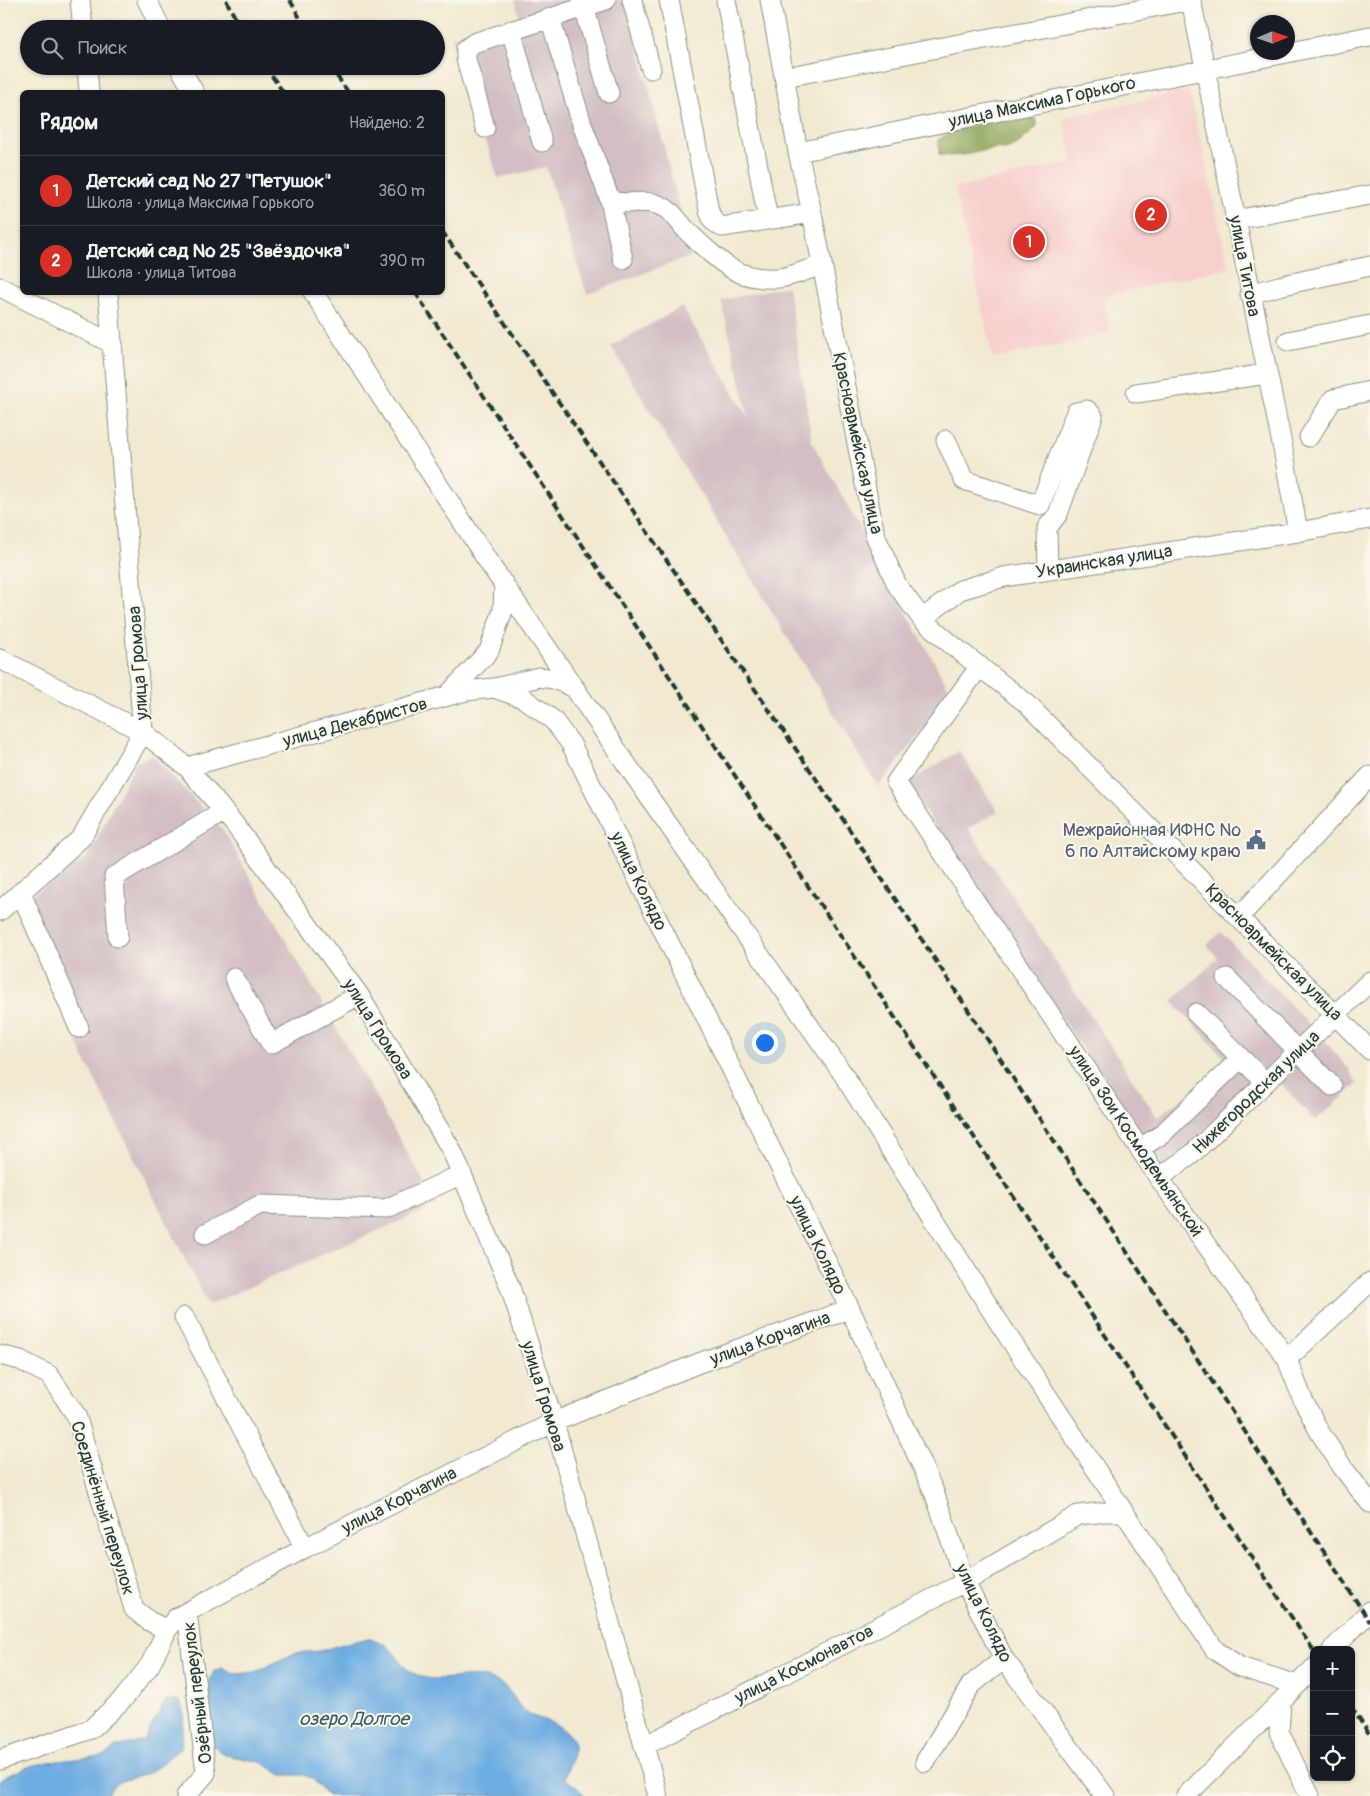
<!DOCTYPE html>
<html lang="ru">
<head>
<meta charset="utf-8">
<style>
	:root { --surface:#171b24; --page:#20242c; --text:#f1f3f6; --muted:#9ea1a6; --line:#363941; --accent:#d93025 }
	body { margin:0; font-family:Pangolin,sans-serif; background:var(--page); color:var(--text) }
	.controls { position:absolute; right:15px; bottom:15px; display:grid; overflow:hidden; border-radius:8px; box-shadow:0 1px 4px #0004 }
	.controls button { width:45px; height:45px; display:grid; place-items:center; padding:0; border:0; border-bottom:1px solid var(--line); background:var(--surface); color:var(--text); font:25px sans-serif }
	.compass { position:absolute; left:1250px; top:15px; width:45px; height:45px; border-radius:50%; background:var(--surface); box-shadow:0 1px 4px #0004; rotate:88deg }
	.you { position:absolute; left:764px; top:1042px; width:18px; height:18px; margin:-12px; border:4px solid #fff; border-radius:50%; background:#1a73e8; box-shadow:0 0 0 8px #1a73e833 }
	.badge { display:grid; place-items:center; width:32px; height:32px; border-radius:50%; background:var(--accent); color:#fff; font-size:16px; font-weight:700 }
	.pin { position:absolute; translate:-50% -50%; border:2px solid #fff; box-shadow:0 1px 5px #0006 }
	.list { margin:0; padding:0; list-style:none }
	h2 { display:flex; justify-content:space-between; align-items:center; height:65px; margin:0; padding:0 20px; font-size:21px }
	h2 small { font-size:16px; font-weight:400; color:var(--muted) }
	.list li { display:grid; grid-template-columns:32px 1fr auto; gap:15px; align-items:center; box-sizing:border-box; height:70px; padding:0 20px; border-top:1px solid var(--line) }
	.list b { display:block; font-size:19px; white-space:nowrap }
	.list p { margin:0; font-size:16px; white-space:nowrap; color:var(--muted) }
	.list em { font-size:16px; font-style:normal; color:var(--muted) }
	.icon { flex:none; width:28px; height:28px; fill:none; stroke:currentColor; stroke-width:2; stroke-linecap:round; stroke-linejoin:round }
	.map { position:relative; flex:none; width:1370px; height:1796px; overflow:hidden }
	.search { position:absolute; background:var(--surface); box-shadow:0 1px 4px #0004; left:20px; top:20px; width:425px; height:55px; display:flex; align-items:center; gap:12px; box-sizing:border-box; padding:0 18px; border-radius:28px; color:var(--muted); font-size:19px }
	.panel { position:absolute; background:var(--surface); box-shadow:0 1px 4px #0004; left:20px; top:90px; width:425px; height:205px; border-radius:8px }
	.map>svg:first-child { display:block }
	.built { fill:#f7d0cc }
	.industrial { fill:#d2bec3 }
	.forest { fill:#8ca658; stroke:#567246 }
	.water { fill:#6eade1; stroke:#46758a }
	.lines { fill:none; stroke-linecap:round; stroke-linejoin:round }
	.minor-casing { stroke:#889382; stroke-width:21 }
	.minor { stroke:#fff; stroke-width:19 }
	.rail { stroke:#1f3d34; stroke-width:4; stroke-dasharray:8 4; stroke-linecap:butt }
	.labels { text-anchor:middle; stroke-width:4; stroke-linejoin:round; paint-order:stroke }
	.street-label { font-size:18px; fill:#1f3d34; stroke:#fbf7ec }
	.service-label { font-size:18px; fill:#4e5e75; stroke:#fbf7ec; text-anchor:end }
	.water-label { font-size:19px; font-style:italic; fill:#375f68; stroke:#fbf7ec }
</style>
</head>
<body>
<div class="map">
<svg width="1370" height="1796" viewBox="0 0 1370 1796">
	<rect width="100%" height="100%" fill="#fbf7ec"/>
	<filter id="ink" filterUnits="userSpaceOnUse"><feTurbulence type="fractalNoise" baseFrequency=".02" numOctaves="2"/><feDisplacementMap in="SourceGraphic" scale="10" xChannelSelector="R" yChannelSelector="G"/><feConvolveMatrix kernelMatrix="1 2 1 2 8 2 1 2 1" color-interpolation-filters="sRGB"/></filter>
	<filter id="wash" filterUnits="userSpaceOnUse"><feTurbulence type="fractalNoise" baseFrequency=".0096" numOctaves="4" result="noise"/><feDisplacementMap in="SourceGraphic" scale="20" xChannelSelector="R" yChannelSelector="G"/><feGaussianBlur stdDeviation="1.12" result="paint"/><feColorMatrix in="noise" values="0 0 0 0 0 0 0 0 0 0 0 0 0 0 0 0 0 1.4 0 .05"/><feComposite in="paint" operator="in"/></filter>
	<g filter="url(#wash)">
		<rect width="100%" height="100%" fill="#f1e9d0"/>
		<path class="built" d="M 1189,90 L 1229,268 L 1103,296 L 1111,333 L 993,359 L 955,188 L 1073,162 L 1063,118 Z"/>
		<path class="industrial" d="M 515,0 L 626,0 L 692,256 L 587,294 L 546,167 L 498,178 L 452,37 L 520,21 Z
			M 788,286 L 812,442 L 952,694 L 878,787 L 611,346 L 682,307 L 749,418 L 721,300 Z
			M 959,751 L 998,812 L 968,828 L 1157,1117 L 1230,1064 L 1172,1001 L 1218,958 L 1207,945 L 1221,932 L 1324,1040 L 1349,1069 L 1357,1084 L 1315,1121 L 1279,1081 L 1267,1070 L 1165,1167 L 1140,1136 L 907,783 Z
			M 152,755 L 223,830 L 437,1205 L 208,1305 L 84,1058 L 27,925 L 27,898 L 87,858 L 135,763 Z"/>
		<path class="forest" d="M 1030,117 L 1037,120 L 1037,127 C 1029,134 1019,145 1009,148 C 1004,150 998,148 993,149 C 975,152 958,158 939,155 L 938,140 L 957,128 L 986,124 L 1000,120 L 1016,121 Z"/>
		<path class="water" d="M 370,1639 C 399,1644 394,1665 417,1675 C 437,1684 461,1674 482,1677 C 491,1679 503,1683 509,1691 C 515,1698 518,1706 525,1712 C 539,1721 552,1719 566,1732 C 570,1736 573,1740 574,1745 C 575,1755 567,1768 565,1778 C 572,1785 579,1787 584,1795 L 328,1796 L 313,1779 L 304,1775 L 282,1775 L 261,1762 L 226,1755 L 219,1751 L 213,1745 L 211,1737 L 207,1695 L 211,1678 L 214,1671 L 222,1668 L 238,1674 L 255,1672 L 295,1653 L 320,1651 L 353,1641 Z
			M 166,1700 L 180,1701 L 184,1715 L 181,1748 C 171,1755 161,1765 150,1772 C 137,1780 112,1777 108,1796 L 0,1796 L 0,1779 L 30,1766 L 48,1762 L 104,1756 L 116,1747 L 144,1740 Z"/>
	</g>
	<g filter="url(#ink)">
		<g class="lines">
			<defs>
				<path id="minor" d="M 80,0 L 83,29
					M 147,0 L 161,29
					M 582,0 L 609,93
					M 632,0 L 651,69
					M 669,0 L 709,211 L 713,221 L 722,227 L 812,213
					M 726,0 L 768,219
					M 770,0 L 798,152 L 812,213 L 875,535 L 897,585 L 922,619 L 952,645 L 1026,703 L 1370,1050
					M 1191,0 L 1283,449 L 1298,532
					M 550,18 L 582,124 L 610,200 C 627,207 642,198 659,205 C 674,211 678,222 689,233 C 699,243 724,266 736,271 C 748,277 765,279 778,278 C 792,277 808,269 822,265
					M 511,30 L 542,142
					M 87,66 L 89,92
					M 179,66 L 194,92
					M 785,77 L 1191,0
					M 485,128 L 466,59 L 466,49 L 474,43 L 606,0
					M 798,152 L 1370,36
					M 610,200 L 623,259
					M 1235,220 L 1370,195
					M 0,287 L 113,344
					M 108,292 L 143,732
					M 313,292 L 491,566 L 649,797 L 841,1071 L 996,1318 L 1215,1650 L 1240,1667 L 1297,1685
					M 1250,294 L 1279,286 L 1370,266
					M 1288,341 L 1370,325
					M 1136,393 L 1267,374
					M 1309,437 L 1333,399 L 1370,391
					M 946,440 L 964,480 L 1040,505 L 1076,412 L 1087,410 L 1093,416 L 1058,514 L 1047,528 L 1048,570
					M 922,619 L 960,590 L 1004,577 L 1298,532 L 1370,519
					M 0,659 L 143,732 L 187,767 L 235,825 L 359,995 L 451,1149 L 510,1287 L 554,1422 L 658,1796
					M 980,666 L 896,782 L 1159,1178 L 1287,1359 L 1303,1400 L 1319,1431 L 1343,1468 L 1370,1503
					M 495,688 L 539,677 L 554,679 L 575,688
					M 447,696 L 489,651 L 503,610 L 504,584
					M 187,767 L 466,691 L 494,688 L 523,698 L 553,720 L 571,744 L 850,1309 L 934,1492 L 965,1582 L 1004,1659 L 1105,1796
					M 21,893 L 79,1028
					M 0,911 L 81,838 L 143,732
					M 1239,917 L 1370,776
					M 118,937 L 114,877 L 223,812
					M 234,978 L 271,1044 L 359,995
					M 1227,978 L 1332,1086
					M 1196,1013 L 1265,1082
					M 1140,1148 L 1161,1135 L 1241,1058
					M 1159,1178 L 1191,1155 L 1370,981
					M 205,1234 L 260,1205 L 386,1209 L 462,1174
					M 184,1317 L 305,1548
					M 0,1355 L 20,1360 L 49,1375 L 76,1415 L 134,1609 L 149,1621 L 167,1630
					M 1287,1359 L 1370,1282
					M 1332,1650 L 1370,1611
					M 1281,1701 L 1279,1732 L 1310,1796
					M 644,1746 L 965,1582 L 1078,1515 L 1106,1512 L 1124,1512
					M 0,1760 L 91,1729 L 124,1698 L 150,1665 L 167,1630 L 176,1618 L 305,1548 L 554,1422 L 699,1363 L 850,1309
					M 925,1762 L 971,1685 L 1004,1659
					M 186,1796 L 206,1773 L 187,1612
					M 1186,1796 L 1314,1668"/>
			</defs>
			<use href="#minor" class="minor-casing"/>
			<use href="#minor" class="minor"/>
			<path class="rail" d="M 226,0 L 241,29
				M 290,0 L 306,29
				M 265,66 L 283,92
				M 330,66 L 348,92
				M 442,231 L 821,786 L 1370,1622
				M 415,292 L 1314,1651
				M 1351,1707 L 1370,1735"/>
		</g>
	</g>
	<defs>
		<symbol id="civic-bare" viewBox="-9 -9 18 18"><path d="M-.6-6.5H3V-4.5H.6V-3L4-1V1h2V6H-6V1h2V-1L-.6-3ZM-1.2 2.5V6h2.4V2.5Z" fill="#5c6f8a" stroke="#fbf7ec" stroke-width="2.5" paint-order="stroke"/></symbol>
	</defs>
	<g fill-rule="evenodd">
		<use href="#civic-bare" x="1242" y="826" width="28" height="28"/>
	</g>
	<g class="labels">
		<g class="street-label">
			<text transform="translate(1042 102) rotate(-12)" y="6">улица Максима Горького</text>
			<text transform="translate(1245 266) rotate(79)" y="6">улица Титова</text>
			<text transform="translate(858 443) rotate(78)" y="6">Красноармейская улица</text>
			<text transform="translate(1104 561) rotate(-9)" y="6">Украинская улица</text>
			<text transform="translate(138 663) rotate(-94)" y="6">улица Громова</text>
			<text transform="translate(355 722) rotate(-15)" y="6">улица Декабристов</text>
			<text transform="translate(639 881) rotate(64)" y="6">улица Колядо</text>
			<text transform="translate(1274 952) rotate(45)" y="6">Красноармейская улица</text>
			<text transform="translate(378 1029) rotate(58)" y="6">улица Громова</text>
			<text transform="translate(1256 1092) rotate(-44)" y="6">Нижегородская улица</text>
			<text transform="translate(1136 1141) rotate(56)" y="6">улица Зои Космодемьянской</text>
			<text transform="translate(818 1245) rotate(64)" y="6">улица Колядо</text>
			<text transform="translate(770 1338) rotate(-20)" y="6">улица Корчагина</text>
			<text transform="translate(544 1396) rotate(73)" y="6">улица Громова</text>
			<text transform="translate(399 1500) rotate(-27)" y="6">улица Корчагина</text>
			<text transform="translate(103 1508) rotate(73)" y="6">Соединённый переулок</text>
			<text transform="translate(984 1613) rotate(64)" y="6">улица Колядо</text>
			<text transform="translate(804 1664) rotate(-27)" y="6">улица Космонавтов</text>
			<text transform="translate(197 1693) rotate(-97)" y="6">Озёрный переулок</text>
		</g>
		<g class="service-label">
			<text x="1241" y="836">Межрайонная ИФНС №<tspan x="1241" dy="21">6 по Алтайскому краю</tspan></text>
		</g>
		<g class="water-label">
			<text x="354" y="1725">озеро Долгое</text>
		</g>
	</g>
</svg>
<div class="controls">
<button>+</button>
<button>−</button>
<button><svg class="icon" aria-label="locate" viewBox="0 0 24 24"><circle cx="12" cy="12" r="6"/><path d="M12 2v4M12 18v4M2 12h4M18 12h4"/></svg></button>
</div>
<svg class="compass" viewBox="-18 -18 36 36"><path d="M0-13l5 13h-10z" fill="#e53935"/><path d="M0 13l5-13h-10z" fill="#9ea1a6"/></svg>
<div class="you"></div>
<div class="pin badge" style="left:1029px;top:242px">1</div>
<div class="pin badge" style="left:1151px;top:215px">2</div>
<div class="search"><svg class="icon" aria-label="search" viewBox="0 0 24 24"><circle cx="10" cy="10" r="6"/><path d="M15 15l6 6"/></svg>Поиск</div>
<section class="panel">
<h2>Рядом<small>Найдено: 2</small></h2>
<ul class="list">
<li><span class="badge">1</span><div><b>Детский сад № 27 &quot;Петушок&quot;</b><p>Школа · улица Максима Горького</p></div><em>360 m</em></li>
<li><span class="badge">2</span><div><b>Детский сад № 25 &quot;Звёздочка&quot;</b><p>Школа · улица Титова</p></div><em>390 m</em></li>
</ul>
</section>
</div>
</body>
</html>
